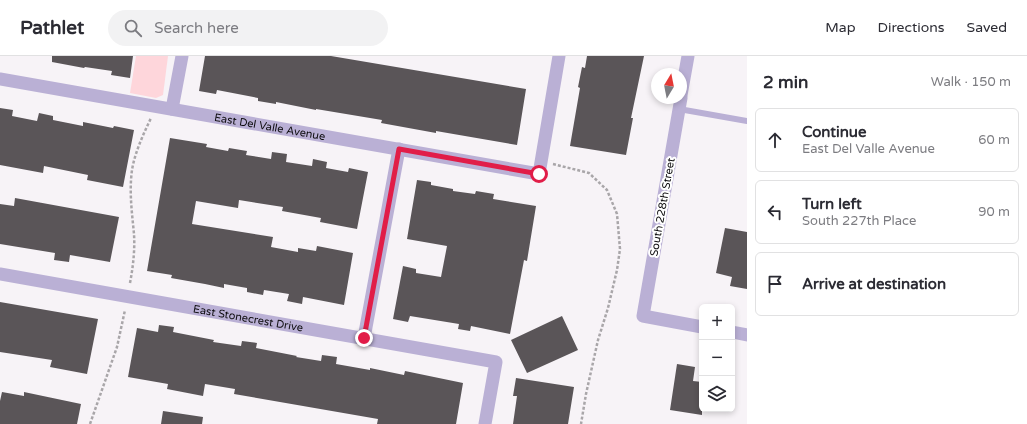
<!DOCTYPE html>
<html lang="en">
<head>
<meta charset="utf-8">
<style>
	:root { --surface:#fff; --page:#f2f2f3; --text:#2b2b33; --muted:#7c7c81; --line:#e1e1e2 }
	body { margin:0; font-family:"Varela Round",sans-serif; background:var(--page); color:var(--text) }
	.controls { position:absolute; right:12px; bottom:12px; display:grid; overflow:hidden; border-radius:6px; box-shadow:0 2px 6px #0003 }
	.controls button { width:36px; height:36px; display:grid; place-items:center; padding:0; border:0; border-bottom:1px solid var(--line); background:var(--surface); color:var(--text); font:20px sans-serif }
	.compass { position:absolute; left:651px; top:12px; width:36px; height:36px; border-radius:50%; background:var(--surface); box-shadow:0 2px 6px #0003; rotate:10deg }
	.stop { position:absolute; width:12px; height:12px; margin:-9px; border:3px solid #e11d48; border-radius:50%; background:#fff }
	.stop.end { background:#e11d48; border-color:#fff; box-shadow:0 1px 4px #0008 }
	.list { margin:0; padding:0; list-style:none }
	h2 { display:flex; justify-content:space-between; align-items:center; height:52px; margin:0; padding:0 16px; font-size:17px }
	h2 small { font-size:13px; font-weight:400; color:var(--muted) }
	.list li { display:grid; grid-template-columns:26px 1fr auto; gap:12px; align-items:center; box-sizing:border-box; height:64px; margin:0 8px 8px; padding:0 8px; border:1px solid var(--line); border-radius:6px }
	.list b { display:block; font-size:15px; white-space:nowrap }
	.list p { margin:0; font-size:13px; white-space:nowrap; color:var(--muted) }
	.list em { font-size:13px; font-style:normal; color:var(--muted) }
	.icon { flex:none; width:22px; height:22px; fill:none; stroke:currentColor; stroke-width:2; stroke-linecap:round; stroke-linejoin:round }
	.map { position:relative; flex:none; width:747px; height:368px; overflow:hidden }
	header { display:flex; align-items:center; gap:24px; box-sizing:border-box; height:56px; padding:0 20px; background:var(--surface); border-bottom:1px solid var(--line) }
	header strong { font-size:19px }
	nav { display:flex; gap:22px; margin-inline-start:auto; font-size:14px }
	.search { width:280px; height:36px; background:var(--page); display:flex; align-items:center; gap:10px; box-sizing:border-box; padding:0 14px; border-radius:22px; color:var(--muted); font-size:15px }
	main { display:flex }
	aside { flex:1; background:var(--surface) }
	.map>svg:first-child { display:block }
	.green { fill:#fed6db }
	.building { fill:#5a5558 }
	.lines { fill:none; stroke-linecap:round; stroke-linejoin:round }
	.path { stroke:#a9a6a9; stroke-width:2.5; stroke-dasharray:3 2; stroke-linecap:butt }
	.lane { stroke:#bab0d5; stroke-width:6 }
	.street { stroke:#bab0d5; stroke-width:13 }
	.route { stroke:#e11d48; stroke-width:5 }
	.labels { text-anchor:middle; stroke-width:4; stroke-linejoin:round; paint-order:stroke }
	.street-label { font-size:11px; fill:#0d0c0e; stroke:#fff }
</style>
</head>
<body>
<header>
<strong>Pathlet</strong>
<div class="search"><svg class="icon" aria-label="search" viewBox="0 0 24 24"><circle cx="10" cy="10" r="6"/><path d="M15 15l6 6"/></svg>Search here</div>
<nav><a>Map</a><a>Directions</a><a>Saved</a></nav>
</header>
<main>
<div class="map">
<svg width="747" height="368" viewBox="0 0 747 368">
	<rect width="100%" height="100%" fill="#f7f3f7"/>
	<path class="green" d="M 136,0 L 168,0 L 163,39 L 156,42 L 130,37 Z"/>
	<path class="building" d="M 52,0 L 133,0 L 130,22 L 111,19 L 112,15 L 85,11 L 84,12 L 52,6 Z
		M 205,0 L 331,0 L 526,33 L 517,89 L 436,75 L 436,77 L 381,67 L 382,64 L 316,53 L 316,54 L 276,46 L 276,48 L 258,45 L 258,42 L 217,34 L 216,38 L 199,35 Z
		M 587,0 L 644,0 L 631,62 L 633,62 L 626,99 L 570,90 L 580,32 L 578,31 L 582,11 L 585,12 Z
		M 0,52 L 13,54 L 12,60 L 37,65 L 39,57 L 53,60 L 53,64 L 83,70 L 83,66 L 113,72 L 114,70 L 134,74 L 123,131 L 87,124 L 88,119 L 44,110 L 43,117 L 0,109 Z
		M 170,82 L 207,88 L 206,91 L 228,95 L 229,92 L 247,95 L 246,99 L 271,103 L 272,96 L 287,98 L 286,106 L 312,110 L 313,103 L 327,106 L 326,112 L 348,116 L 349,112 L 368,116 L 357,173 L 320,166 L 321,162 L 282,155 L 283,151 L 239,144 L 238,152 L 196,145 L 192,168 L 273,181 L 271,191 L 298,196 L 298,192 L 316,195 L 317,190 L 353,197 L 344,249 L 303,241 L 302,248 L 287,245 L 289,238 L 264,234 L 263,239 L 247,236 L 247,232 L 224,228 L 224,232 L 205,228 L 171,222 L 172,219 L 147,215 Z
		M 417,124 L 431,126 L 431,129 L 453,133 L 453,135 L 475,138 L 476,135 L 494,138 L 493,143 L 536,150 L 527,205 L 524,204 L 510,278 L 471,270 L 470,275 L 458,273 L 459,268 L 410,260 L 408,266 L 393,263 L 403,210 L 416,213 L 416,217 L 441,221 L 447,190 L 407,183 Z
		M 15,142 L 119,161 L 110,206 L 70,199 L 69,206 L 54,204 L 55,197 L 0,188 L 0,148 L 14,150 Z
		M 725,172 L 747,176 L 747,233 L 730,230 L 732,221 L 716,217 Z
		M 0,246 L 98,263 L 87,318 L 50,311 L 52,304 L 0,296 Z
		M 562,260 L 578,294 L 527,317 L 511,284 Z
		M 159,269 L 174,271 L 173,276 L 214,284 L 213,286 L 241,290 L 242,285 L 257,287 L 256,292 L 297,300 L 296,301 L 321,305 L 322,299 L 337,301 L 336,308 L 370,314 L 370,312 L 404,319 L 405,315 L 463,327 L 456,368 L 377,368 L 378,363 L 234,338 L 235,333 L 205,328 L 203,340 L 167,333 L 168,328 L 128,321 L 137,272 L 158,276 Z
		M 677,308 L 695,311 L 693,325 L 702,326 L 702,359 L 670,354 Z
		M 516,322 L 574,331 L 568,368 L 513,368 L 517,340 L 513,340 Z
		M 2,336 L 24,340 L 24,336 L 81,348 L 77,368 L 0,368 L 0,345 Z
		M 163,355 L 203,361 L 202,368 L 161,368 Z"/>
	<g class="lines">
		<path class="path" d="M 553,108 L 589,117 L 607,134 L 617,158 L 620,193 L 617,214 L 608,252 L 598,284 L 586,338 L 581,368
			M 130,227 C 133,211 135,195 134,178 C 132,157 129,136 132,114 C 135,96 143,79 151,62
			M 90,368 L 117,291 L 125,254"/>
		<path class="lane" d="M 679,53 L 747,65"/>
		<g class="street">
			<path id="s1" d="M 0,23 L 539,118 L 559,0"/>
			<path d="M 681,39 L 688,0"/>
			<path d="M 681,42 L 643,260 L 702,271"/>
			<path d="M 172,53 L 182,0"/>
			<path id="s2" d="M 0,218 L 496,306 L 485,368"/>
			<path d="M 732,276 L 747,279"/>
			<path d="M 364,282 L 399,93"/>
		</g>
	</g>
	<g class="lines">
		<path class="route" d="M 364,282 L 399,93 L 539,118"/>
	</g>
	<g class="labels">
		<g class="street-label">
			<text dy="4" stroke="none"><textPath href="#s1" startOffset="274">East Del Valle Avenue</textPath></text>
			<text transform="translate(662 151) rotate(-80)" y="4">South 228th Street</text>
			<text dy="4" stroke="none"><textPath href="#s2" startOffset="252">East Stonecrest Drive</textPath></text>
		</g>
	</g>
</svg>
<div class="controls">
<button>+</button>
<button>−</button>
<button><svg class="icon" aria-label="layers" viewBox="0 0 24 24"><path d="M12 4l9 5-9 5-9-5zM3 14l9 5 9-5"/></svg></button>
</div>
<svg class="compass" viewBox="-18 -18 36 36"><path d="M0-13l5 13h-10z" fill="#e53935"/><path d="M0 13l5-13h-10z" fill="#7c7c81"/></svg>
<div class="stop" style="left:539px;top:118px"></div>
<div class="stop end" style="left:364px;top:282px"></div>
</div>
<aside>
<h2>2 min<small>Walk · 150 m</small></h2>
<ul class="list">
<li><svg class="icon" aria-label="ahead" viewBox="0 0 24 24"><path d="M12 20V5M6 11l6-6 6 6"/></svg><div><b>Continue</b><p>East Del Valle Avenue</p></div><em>60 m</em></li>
<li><svg class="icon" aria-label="left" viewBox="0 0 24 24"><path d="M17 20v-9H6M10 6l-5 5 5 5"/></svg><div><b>Turn left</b><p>South 227th Place</p></div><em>90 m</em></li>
<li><svg class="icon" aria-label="arrive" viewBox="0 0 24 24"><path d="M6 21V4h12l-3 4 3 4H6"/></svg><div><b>Arrive at destination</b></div></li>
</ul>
</aside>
</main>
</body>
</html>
